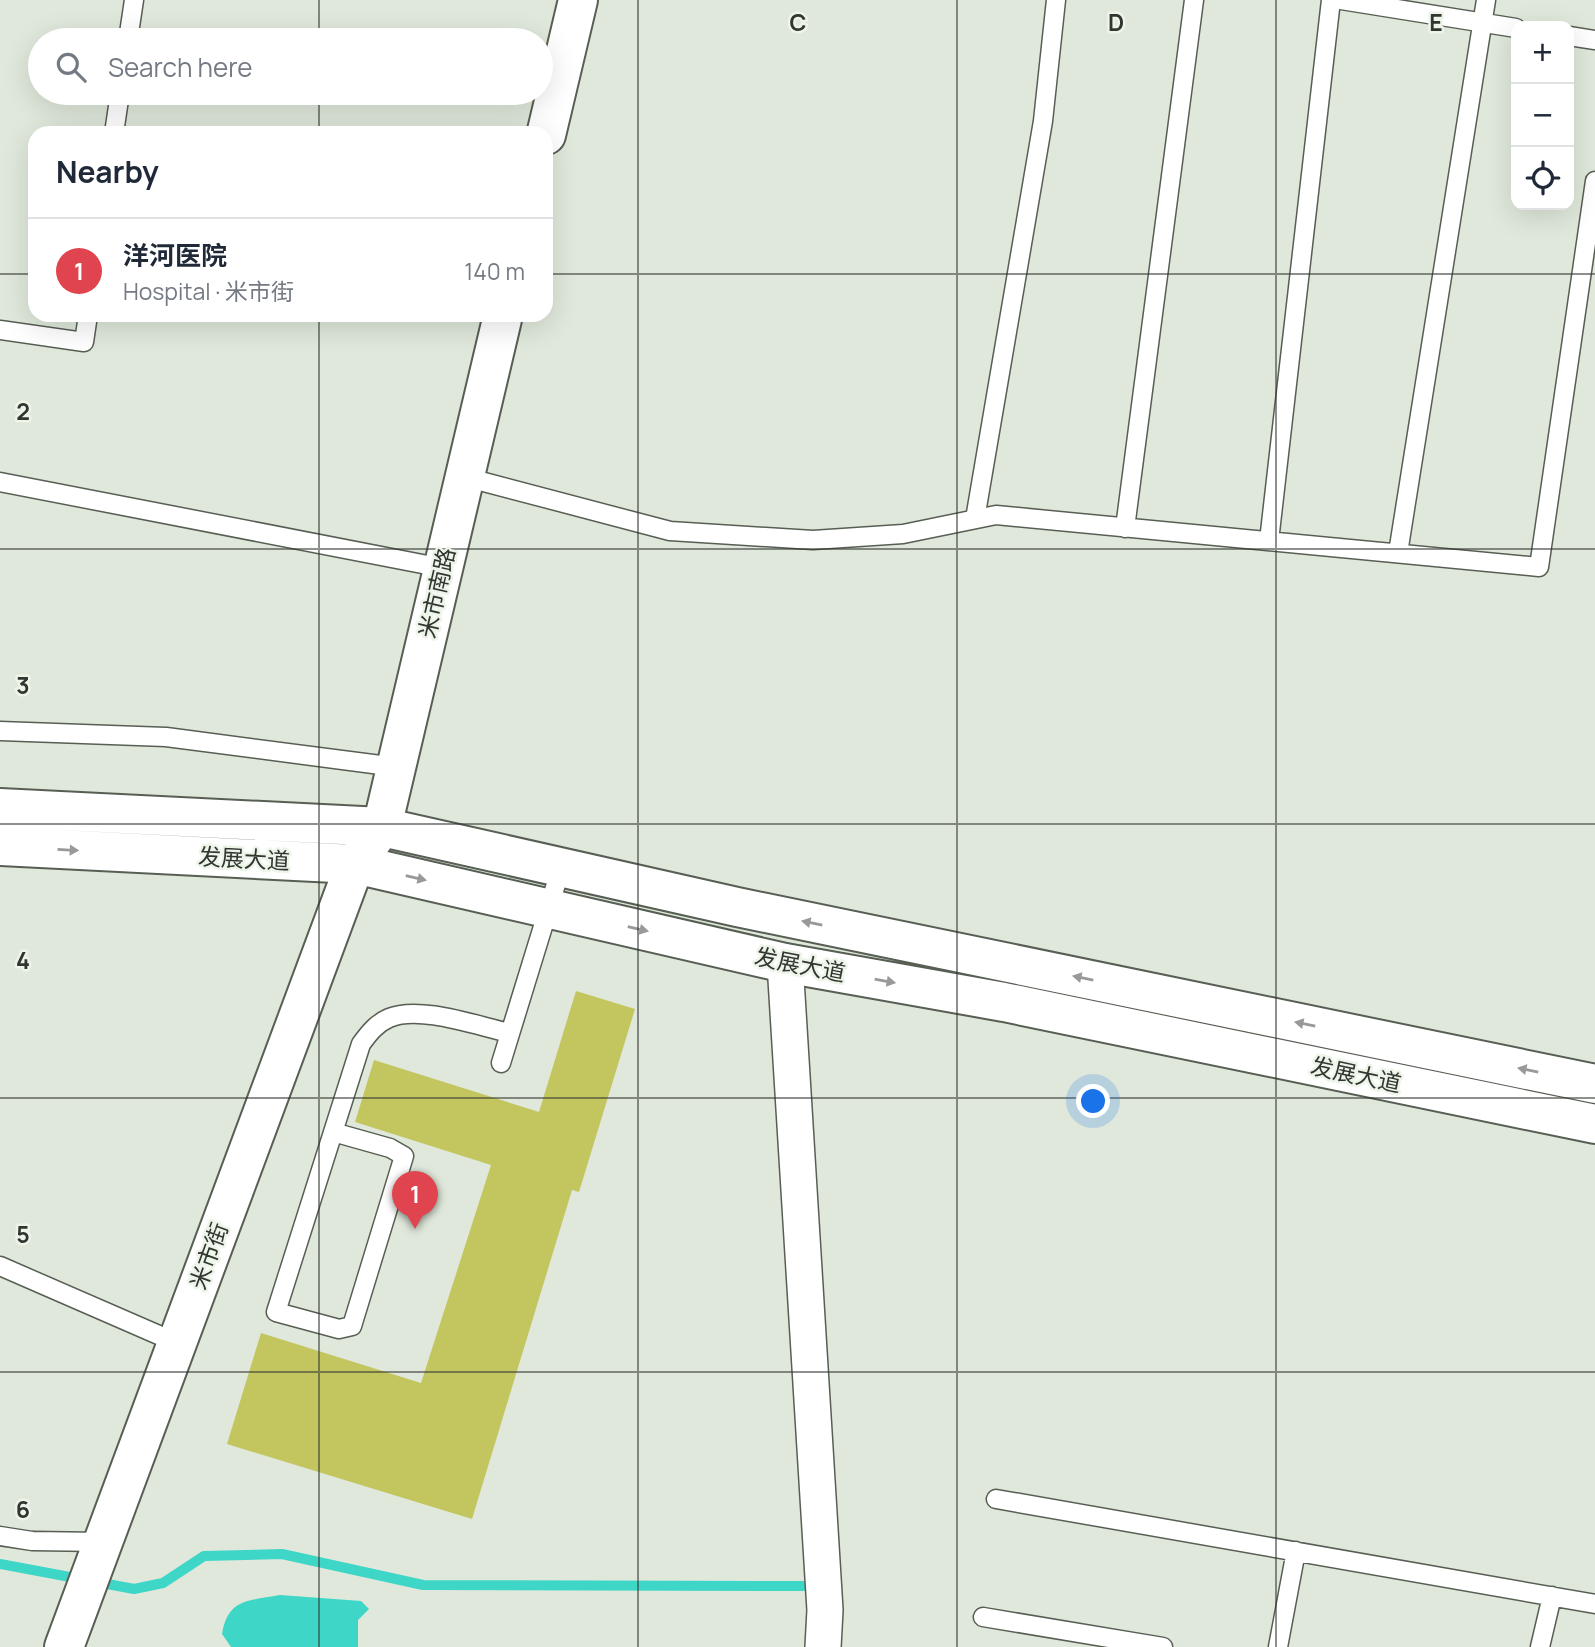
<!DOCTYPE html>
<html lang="en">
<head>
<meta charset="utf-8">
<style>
	:root { --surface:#fff; --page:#f2f2f3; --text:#1f2937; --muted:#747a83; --line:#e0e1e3; --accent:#b5244a }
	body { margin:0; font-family:Manrope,"Noto Sans SC",sans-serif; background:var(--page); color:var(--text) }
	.controls { position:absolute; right:21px; top:21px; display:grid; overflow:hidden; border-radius:14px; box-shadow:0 7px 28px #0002 }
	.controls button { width:63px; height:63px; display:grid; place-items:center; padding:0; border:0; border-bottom:2px solid var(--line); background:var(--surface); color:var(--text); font:35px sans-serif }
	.you { position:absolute; left:1094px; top:1102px; width:24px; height:24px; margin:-18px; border:5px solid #fff; border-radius:50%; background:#1a73e8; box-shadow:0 0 0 10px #1a73e833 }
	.badge { display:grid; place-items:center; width:46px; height:46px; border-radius:50%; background:var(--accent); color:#fff; font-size:23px; font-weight:700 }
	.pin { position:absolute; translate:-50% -58px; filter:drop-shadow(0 2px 4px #0008) }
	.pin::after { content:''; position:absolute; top:37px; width:24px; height:21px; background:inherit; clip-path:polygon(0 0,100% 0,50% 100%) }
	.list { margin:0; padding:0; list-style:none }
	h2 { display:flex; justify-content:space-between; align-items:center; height:91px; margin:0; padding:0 28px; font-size:30px }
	h2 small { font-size:23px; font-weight:400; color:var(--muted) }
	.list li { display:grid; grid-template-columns:46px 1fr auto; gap:21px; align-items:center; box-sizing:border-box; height:105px; padding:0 28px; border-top:2px solid var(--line) }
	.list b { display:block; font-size:26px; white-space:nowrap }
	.list p { margin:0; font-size:23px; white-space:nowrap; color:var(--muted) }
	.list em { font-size:23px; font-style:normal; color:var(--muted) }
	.icon { flex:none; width:38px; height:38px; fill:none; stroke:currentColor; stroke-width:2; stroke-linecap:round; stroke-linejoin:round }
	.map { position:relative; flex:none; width:1595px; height:1647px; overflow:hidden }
	.search { position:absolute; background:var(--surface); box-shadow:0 7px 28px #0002; left:28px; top:28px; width:525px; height:77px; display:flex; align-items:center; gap:18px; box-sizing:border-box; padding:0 24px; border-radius:38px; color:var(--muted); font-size:26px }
	.panel { position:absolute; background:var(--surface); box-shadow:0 7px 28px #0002; left:28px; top:126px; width:525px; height:196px; border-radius:21px }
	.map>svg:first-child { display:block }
	.water { fill:#3ed6c6 }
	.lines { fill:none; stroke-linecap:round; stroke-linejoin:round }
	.stream { stroke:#3ed6c6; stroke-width:10 }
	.building { fill:#c3c65f }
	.service-casing { stroke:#575e53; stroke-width:21 }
	.minor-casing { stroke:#575e53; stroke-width:38 }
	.tertiary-casing { stroke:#575e53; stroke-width:42 }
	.primary-casing { stroke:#575e53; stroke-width:42 }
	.service { stroke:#fff; stroke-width:18 }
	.minor { stroke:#fff; stroke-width:35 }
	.tertiary { stroke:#fff; stroke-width:38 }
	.primary { stroke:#fff; stroke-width:38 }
	.oneway { fill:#989a98 }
	.grid { fill:none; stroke:#323530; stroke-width:2; stroke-opacity:0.55 }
	.labels { text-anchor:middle; stroke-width:5; stroke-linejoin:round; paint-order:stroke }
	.street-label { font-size:23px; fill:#323530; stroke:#edf5e9 }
	.grid-label { font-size:23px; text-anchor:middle; font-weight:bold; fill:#323530; stroke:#edf5e9; stroke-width:5; stroke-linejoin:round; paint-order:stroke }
</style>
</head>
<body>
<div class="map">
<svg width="1595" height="1647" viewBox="0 0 1595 1647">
	<rect width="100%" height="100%" fill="#dfe8db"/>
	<path class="water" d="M 280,1595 L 361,1601 L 369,1609 L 358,1620 L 358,1647 L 231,1647 L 222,1634 C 228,1598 249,1601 280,1595 Z"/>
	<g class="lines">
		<path class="stream" d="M 0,1564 L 134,1589 L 163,1583 L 204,1556 L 282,1554 L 423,1585 L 803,1586"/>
	</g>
	<path class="building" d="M 576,991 L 635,1009 L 579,1192 L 572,1190 L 472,1519 L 227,1444 L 261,1333 L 421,1383 L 491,1165 L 355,1122 L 374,1060 L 539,1112 Z"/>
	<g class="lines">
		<defs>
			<path id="service" d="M 1341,0 L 1516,28
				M 1569,36 L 1595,40
				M 128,40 L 134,0
				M 114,133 L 120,93
				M 0,330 L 84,342 L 88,315
				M 465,477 L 670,531 L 813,540 L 903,534 L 996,515 L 1539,567 L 1595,181
				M 0,482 L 443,568
				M 975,519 L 1043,121 L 1056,0
				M 1125,528 L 1194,0
				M 1269,541 L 1331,0
				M 1398,553 L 1486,0
				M 0,731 L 166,737 L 396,767
				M 501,1063 L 561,868
				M 333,1132 L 390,1148 L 404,1156 L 352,1326 L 339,1329 L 276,1312 L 361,1044 C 369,1033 377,1023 389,1018 C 420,1005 477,1026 510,1033
				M 0,1266 L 177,1343
				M 996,1499 L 1595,1604
				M 0,1536 L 32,1541 L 103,1542
				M 983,1617 L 1163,1647
				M 1278,1647 L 1296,1551
				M 1540,1647 L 1552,1596"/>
			<path id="minor" d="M 785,963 L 825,1610 L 823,1647"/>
			<path id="tertiary" d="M 546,135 L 578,0
				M 64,1647 L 355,864 L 382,827 L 503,315"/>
			<path id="primary" d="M 0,808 L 382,827 L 737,907 L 1595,1084
				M 0,846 L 355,864 L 785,963 L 1004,1002 L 1595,1124"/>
		</defs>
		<use href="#service" class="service-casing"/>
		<use href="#minor" class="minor-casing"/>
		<use href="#tertiary" class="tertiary-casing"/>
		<use href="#primary" class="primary-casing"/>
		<use href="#service" class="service"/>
		<use href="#minor" class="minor"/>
		<use href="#tertiary" class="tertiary"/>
		<use href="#primary" class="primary"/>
	</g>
	<defs><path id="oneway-solid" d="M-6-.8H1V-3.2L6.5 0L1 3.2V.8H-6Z" transform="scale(1.75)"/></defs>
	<g class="oneway">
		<use href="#oneway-solid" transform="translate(68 850) rotate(3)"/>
		<use href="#oneway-solid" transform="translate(416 878) rotate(13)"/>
		<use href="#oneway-solid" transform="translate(812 923) rotate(-168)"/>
		<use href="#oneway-solid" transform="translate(638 929) rotate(13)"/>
		<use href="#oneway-solid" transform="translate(1083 978) rotate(-168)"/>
		<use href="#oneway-solid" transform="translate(885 981) rotate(10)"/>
		<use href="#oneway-solid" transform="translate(1305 1024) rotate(-168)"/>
		<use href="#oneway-solid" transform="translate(1528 1070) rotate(-168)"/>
	</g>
	<path class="grid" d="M 319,0 L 319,40M 638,0 L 638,1647M 957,0 L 957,1647M 1276,0 L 1276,1647M 319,93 L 319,133M 0,274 L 35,274M 546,274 L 1595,274M 319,315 L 319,1647M 0,549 L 1595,549M 0,824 L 1595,824M 0,1098 L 1595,1098M 0,1372 L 1595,1372"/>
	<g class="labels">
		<g class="street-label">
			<text transform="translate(437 593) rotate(-77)" y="8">米市南路</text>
			<text transform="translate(244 859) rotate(3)" y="8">发展大道</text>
			<text transform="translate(800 965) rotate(11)" y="8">发展大道</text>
			<text transform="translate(1356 1075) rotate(12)" y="8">发展大道</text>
			<text transform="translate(209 1256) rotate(-70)" y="8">米市街</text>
		</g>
	</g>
	<g class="grid-label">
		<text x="798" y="31">C</text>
		<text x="1116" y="31">D</text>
		<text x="1436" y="31">E</text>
		<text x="23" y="420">2</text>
		<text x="23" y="694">3</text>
		<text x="23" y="969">4</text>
		<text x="23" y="1243">5</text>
		<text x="23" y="1518">6</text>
	</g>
</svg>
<div class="controls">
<button>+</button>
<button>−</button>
<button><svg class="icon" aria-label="locate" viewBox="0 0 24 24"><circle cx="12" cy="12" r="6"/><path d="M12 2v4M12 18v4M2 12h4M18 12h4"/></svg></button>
</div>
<div class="you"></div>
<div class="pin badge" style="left:415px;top:1229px;background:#e0444e">1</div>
<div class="search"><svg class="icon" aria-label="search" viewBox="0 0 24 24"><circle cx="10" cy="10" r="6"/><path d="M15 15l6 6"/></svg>Search here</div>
<section class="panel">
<h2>Nearby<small></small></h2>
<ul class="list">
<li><span class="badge" style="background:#e0444e">1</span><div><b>洋河医院</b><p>Hospital · 米市街</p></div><em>140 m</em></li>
</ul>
</section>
</div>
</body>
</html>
